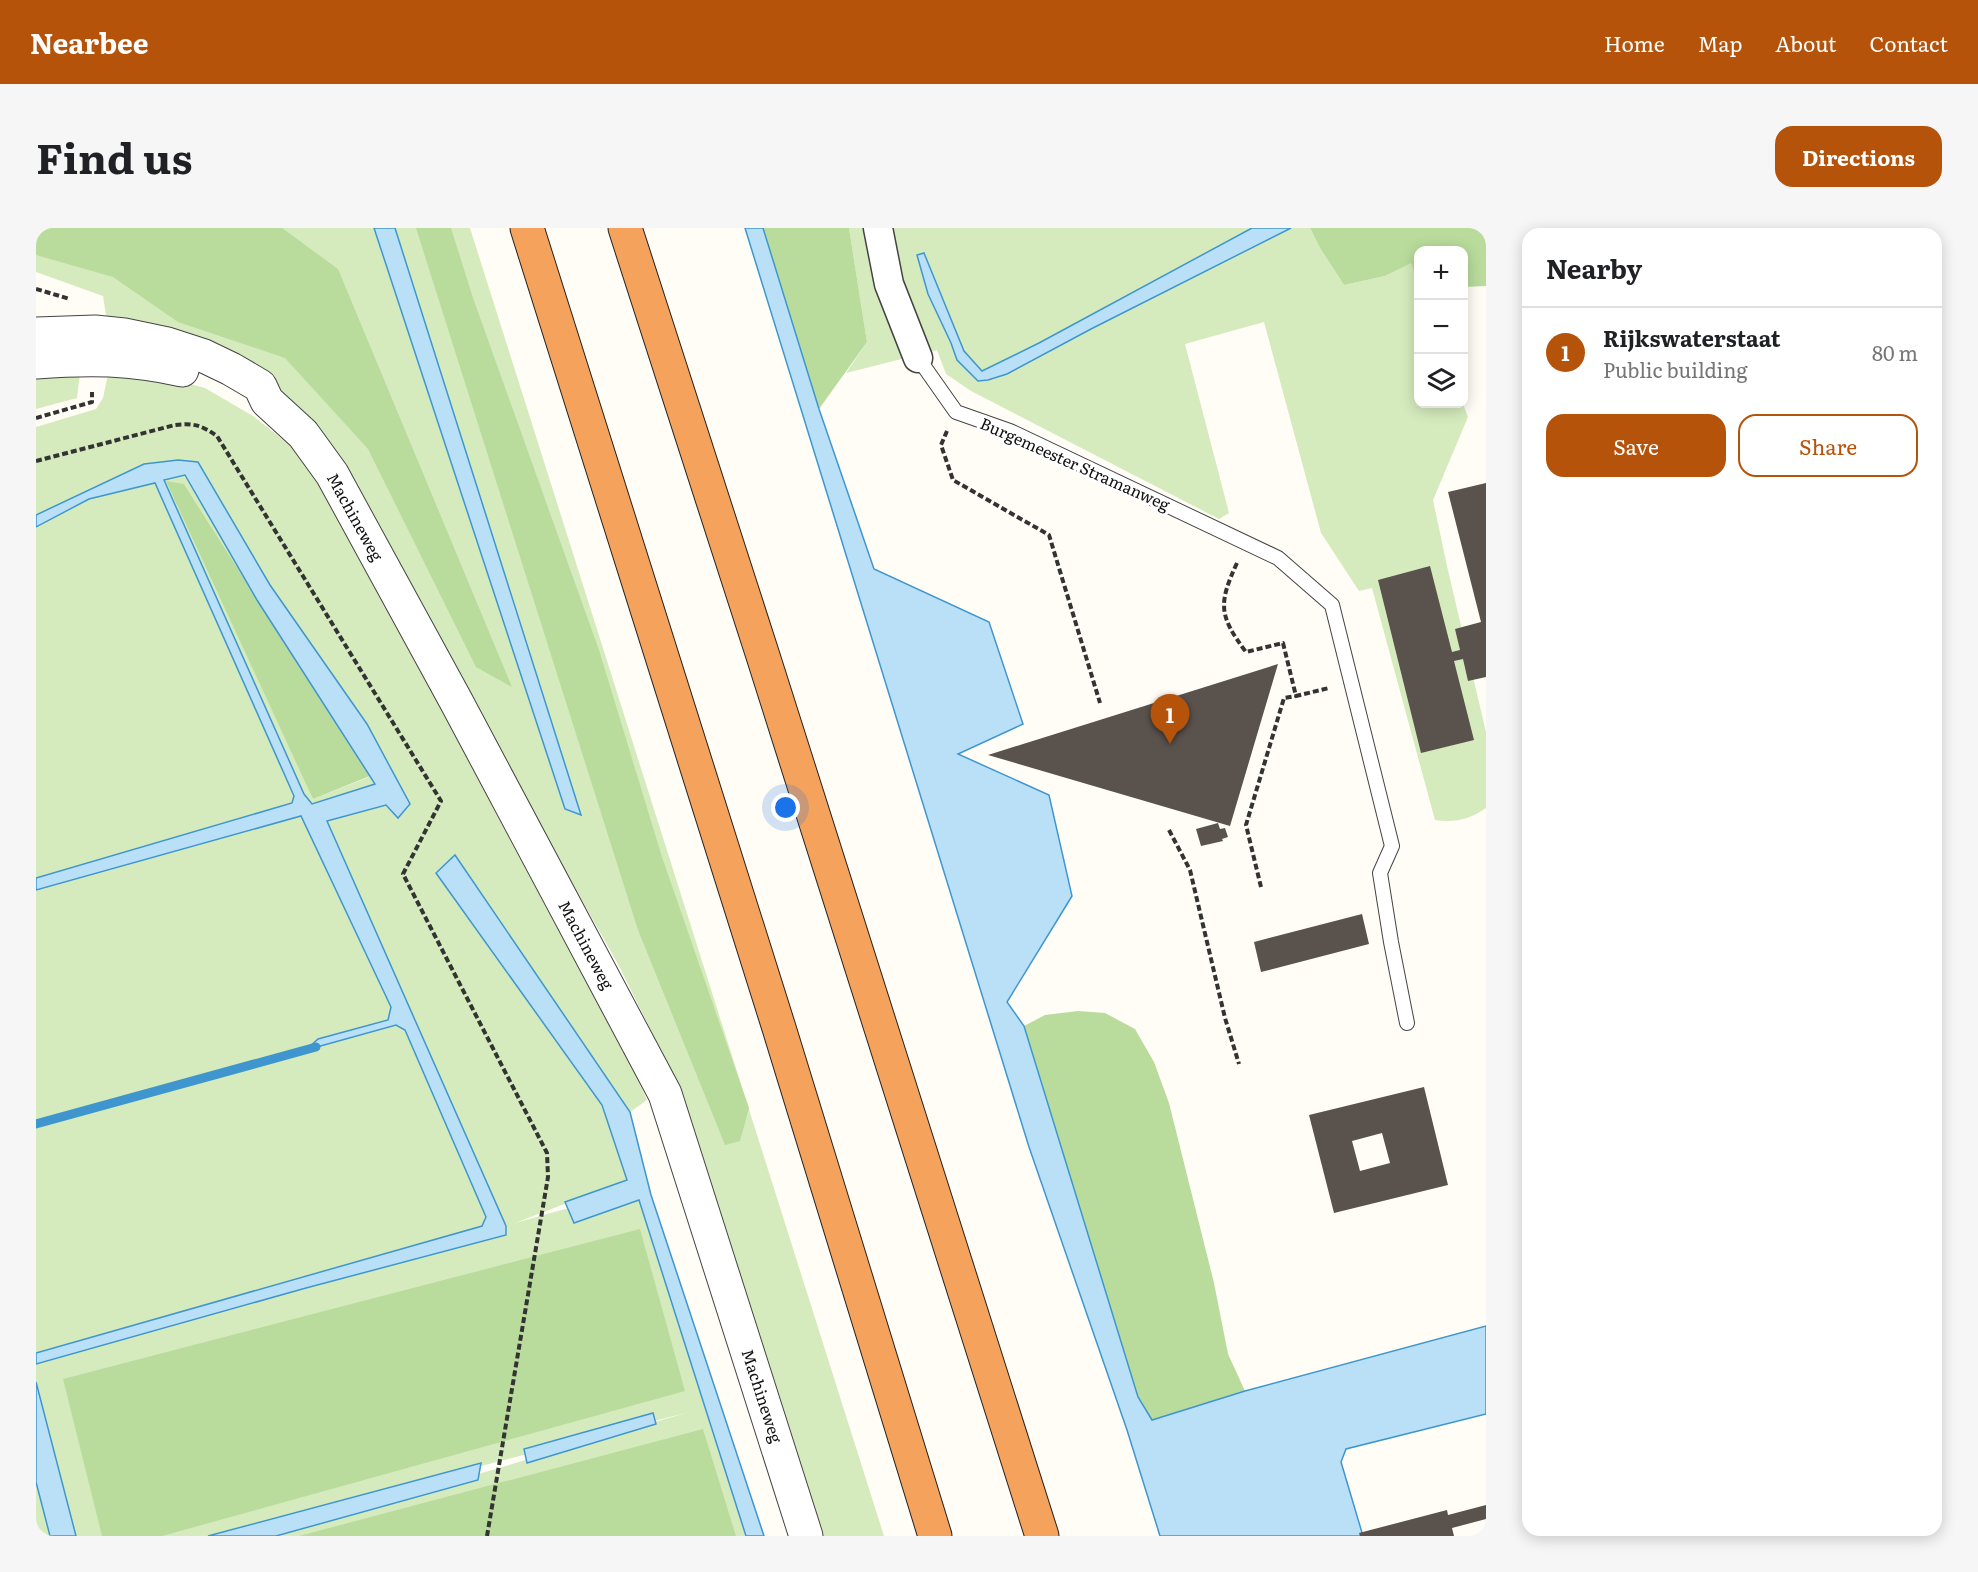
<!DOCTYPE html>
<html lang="en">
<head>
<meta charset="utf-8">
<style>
	:root { --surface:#fff; --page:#f6f6f6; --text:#202124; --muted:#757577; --line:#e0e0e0; --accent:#b45309 }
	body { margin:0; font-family:Literata,serif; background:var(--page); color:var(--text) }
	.controls { position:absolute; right:18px; top:18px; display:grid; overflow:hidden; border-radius:12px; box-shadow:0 3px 15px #0003 }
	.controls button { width:54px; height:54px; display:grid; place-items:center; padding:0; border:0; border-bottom:2px solid var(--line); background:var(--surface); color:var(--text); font:30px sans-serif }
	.you { position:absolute; left:750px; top:580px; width:21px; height:21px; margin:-15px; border:4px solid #fff; border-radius:50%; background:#1a73e8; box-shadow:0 0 0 9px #1a73e833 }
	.badge { display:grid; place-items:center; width:39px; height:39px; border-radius:50%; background:var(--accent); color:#fff; font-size:20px; font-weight:700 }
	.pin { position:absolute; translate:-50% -50px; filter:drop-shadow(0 2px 3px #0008) }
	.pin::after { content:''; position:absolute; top:32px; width:21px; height:18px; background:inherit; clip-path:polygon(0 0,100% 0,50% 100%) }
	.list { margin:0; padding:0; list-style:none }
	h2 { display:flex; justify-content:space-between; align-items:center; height:78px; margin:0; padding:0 24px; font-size:26px }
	h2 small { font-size:20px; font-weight:400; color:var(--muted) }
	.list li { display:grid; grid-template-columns:39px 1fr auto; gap:18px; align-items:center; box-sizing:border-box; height:90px; padding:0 24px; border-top:2px solid var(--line) }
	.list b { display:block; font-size:22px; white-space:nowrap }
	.list p { margin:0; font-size:20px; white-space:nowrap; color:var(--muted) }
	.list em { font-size:20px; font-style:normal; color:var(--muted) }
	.actions { display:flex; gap:12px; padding:18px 24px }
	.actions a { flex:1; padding:14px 0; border:2px solid var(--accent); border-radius:18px; text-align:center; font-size:21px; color:var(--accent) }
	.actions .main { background:var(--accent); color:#fff }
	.icon { flex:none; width:33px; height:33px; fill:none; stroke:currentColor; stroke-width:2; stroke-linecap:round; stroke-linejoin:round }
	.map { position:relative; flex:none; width:1450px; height:1308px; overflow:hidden; border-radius:18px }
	header { display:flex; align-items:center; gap:36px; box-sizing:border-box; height:84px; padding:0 30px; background:var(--accent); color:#fff }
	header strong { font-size:28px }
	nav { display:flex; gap:33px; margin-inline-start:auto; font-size:21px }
	.intro { display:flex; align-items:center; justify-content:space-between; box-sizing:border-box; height:144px; padding:0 36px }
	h1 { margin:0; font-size:42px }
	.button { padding:15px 27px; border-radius:18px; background:var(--accent); color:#fff; font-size:21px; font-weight:700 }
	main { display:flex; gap:36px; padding:0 36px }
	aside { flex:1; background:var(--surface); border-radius:18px; box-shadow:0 3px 15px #0003 }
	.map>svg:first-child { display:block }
	.green { fill:#d5ebbd; fill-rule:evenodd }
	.forest { fill:#b9dc9c }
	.water { fill:#b9e0f7; stroke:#3f96cf; stroke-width:1.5; fill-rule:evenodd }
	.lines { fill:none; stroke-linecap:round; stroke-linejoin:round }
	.stream { stroke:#3f96cf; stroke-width:9 }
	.building { fill:#5a524d; fill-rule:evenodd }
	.service-casing { stroke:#444; stroke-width:16 }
	.minor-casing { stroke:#444; stroke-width:31 }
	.tertiary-casing { stroke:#444; stroke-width:35 }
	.motorway-casing { stroke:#222; stroke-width:35 }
	.path { stroke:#333; stroke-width:4; stroke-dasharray:6 3; stroke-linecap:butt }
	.service { stroke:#fff; stroke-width:14 }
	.minor { stroke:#fff; stroke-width:28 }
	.tertiary { stroke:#fff; stroke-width:33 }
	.motorway { stroke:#f5a25d; stroke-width:33 }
	.labels { text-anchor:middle; stroke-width:6; stroke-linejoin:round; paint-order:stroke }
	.street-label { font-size:16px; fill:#111; stroke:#fff }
</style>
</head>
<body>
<header>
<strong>Nearbee</strong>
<nav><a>Home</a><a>Map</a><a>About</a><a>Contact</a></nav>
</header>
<div class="intro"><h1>Find us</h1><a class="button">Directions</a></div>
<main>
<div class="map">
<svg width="1450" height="1308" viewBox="0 0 1450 1308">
	<rect width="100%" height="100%" fill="#fffdf5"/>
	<path class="green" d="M 0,0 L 434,0 L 848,1308 L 781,1308 L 680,990 L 648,869 L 582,736 L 272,189 L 77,95 L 70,87 L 67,68 L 0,44 Z
		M 813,0 L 1216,0 L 1003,115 L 946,143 L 928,123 L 889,26 L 881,27 L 892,66 L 916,115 L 921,132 L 942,153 L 971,146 L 1055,101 L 1255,0 L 1274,0 L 1284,20 L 1308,57 L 1349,48 L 1376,34 L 1382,53 L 1382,176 L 1427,176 L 1432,189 L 1397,272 L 1411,338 L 1450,504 L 1450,580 C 1434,591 1419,595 1399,592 L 1336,360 L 1323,363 L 1285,305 L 1228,94 L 1149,116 L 1193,285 L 1183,291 L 935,163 L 910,146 L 901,122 L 810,145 L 831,114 Z
		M 73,142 L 113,145 L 169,160 L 217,188 L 255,218 L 282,248 L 555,748 L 611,872 L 594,884 L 419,628 L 400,645 L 566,877 L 591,952 L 479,995 L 612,958 L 714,1308 L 232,1308 L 653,1184 L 175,1308 L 0,1308 L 0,199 L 60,181 L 67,170 ZM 148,256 L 334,548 L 333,549 L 277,571 ZM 293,605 L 376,786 L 456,966 Z
		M 44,145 L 41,170 L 0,181 L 0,150 Z"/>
	<path class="forest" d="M 0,0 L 246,0 L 302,41 L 476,459 L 440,439 L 332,221 L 249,130 L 142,94 L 77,49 L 0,27 Z
		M 380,0 L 415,0 L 437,70 L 563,422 L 626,629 L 713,880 L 704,913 L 689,917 L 602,702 Z
		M 727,0 L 813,0 L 831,114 L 783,181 Z
		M 1274,0 L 1450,0 L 1450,58 L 1428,59 L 1428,22 L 1382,22 L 1382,53 L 1375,35 L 1349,48 L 1308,57 L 1284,20 Z
		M 130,253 L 148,256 L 334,548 L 277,571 Z
		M 1042,783 L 1069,785 L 1099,801 L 1118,834 L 1133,875 L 1178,1055 L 1192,1126 L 1209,1163 L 1116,1192 L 1102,1169 L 994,824 L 988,798 L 1009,787 Z
		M 604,1001 L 649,1163 L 126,1308 L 66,1308 L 27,1151 Z
		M 667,1201 L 700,1308 L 263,1308 Z"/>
	<path class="water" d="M 338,0 L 359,0 L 545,587 L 529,581 Z
		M 709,0 L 727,0 L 783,181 L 838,341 L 953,394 L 987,496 L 922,526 L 1013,567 L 1036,668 L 971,774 L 988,798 L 1102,1169 L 1116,1192 L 1209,1163 L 1450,1098 L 1450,1186 L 1310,1221 L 1305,1234 L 1327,1308 L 1124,1308 L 1091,1202 L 993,919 Z
		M 1216,0 L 1255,0 L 1055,101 L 971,146 L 952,152 L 942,153 L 921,132 L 915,115 L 892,66 L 881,27 L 888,25 L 928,123 L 946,143 L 1003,115 Z
		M 142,232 L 162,234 L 234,357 L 331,496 L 374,576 L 362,590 L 350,577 L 291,593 L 470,998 L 470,1007 L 270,1060 L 0,1136 L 0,1125 L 446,998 L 450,989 L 369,802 L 360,797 L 270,822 L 282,811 L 352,792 L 355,779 L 265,588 L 0,662 L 0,650 L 256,575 L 258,568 L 119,255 L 53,271 L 0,299 L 0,287 L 108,236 ZM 149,247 L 221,372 L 339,556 L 276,576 L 268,566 L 128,252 Z
		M 419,627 L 594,884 L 615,967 L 728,1308 L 710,1308 L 603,972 L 538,995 L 529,974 L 591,952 L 566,877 L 400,645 Z
		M 0,1154 L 40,1308 L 14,1308 L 0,1254 Z
		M 617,1185 L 620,1196 L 491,1235 L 488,1221 Z
		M 445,1235 L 442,1252 L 240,1308 L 172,1308 Z"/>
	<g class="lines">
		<path class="stream" d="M 0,896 L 280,819"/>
	</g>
	<path class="building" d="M 1450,255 L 1450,449 L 1432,453 L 1427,431 L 1418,433 L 1438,512 L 1385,525 L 1342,352 L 1394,338 L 1416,424 L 1424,422 L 1419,401 L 1445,394 L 1412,264 Z
		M 1242,436 L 1194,598 L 952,527 Z
		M 1182,595 L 1184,601 L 1189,600 L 1192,609 L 1186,611 L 1187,613 L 1165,618 L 1160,601 Z
		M 1326,686 L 1333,716 L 1225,744 L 1218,714 Z
		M 1388,859 L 1412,957 L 1298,985 L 1273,887 ZM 1346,905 L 1354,935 L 1324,943 L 1316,913 Z
		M 1450,1277 L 1450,1291 L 1416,1300 L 1418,1308 L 1324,1308 L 1323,1305 L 1411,1282 L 1412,1287 Z"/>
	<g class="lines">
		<defs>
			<path id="service" d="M 882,130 L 920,184 L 974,203 L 1242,330 L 1296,377 L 1356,618 L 1344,645 L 1355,714 L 1371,795"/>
			<path id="minor" d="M 842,0 L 853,56 L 882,130"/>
			<path id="tertiary" d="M 0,106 L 59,104 L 88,107 L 131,116 L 168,128 L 195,141 L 224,158 L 231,173 L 267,206 L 296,246 L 420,473 L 629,866 L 770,1308
				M 0,134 C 52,130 95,130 146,142"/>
			<path id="motorway" d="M 491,0 L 743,800 L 899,1308
				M 589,0 L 727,428 L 1006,1308"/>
		</defs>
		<use href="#service" class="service-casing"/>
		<use href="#minor" class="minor-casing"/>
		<use href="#tertiary" class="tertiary-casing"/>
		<use href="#motorway" class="motorway-casing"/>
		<path class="path" d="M 0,61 L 34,71
			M 0,190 L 56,174 L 56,164
			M 911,203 L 905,217 L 917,252 L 1013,307 L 1064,475
			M 0,233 L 139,197 C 158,195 165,197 181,208 L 405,573 L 367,646 L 511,925 L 512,949 L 451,1308
			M 1201,335 C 1182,376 1183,388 1210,424 L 1247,415 L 1260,468 L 1293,460
			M 1133,602 L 1154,642 L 1189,790 L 1203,836
			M 1225,659 L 1210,597 L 1248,470 L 1260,468"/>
		<use href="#service" class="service"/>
		<use href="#minor" class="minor"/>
		<use href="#tertiary" class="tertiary"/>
		<use href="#motorway" class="motorway"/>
	</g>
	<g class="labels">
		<g class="street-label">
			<text transform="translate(1039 236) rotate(24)" y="6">Burgemeester Stramanweg</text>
			<text transform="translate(319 289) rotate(61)" y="6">Machineweg</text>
			<text transform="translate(550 717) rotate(62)" y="6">Machineweg</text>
			<text transform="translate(726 1168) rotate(72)" y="6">Machineweg</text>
		</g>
	</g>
</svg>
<div class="controls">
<button>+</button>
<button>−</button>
<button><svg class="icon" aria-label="layers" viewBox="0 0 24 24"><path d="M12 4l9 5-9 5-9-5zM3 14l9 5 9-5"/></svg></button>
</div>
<div class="you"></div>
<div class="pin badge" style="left:1134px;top:516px">1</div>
</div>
<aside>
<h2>Nearby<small></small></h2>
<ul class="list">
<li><span class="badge">1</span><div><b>Rijkswaterstaat</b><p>Public building</p></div><em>80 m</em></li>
</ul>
<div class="actions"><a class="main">Save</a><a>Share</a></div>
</aside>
</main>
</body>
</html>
